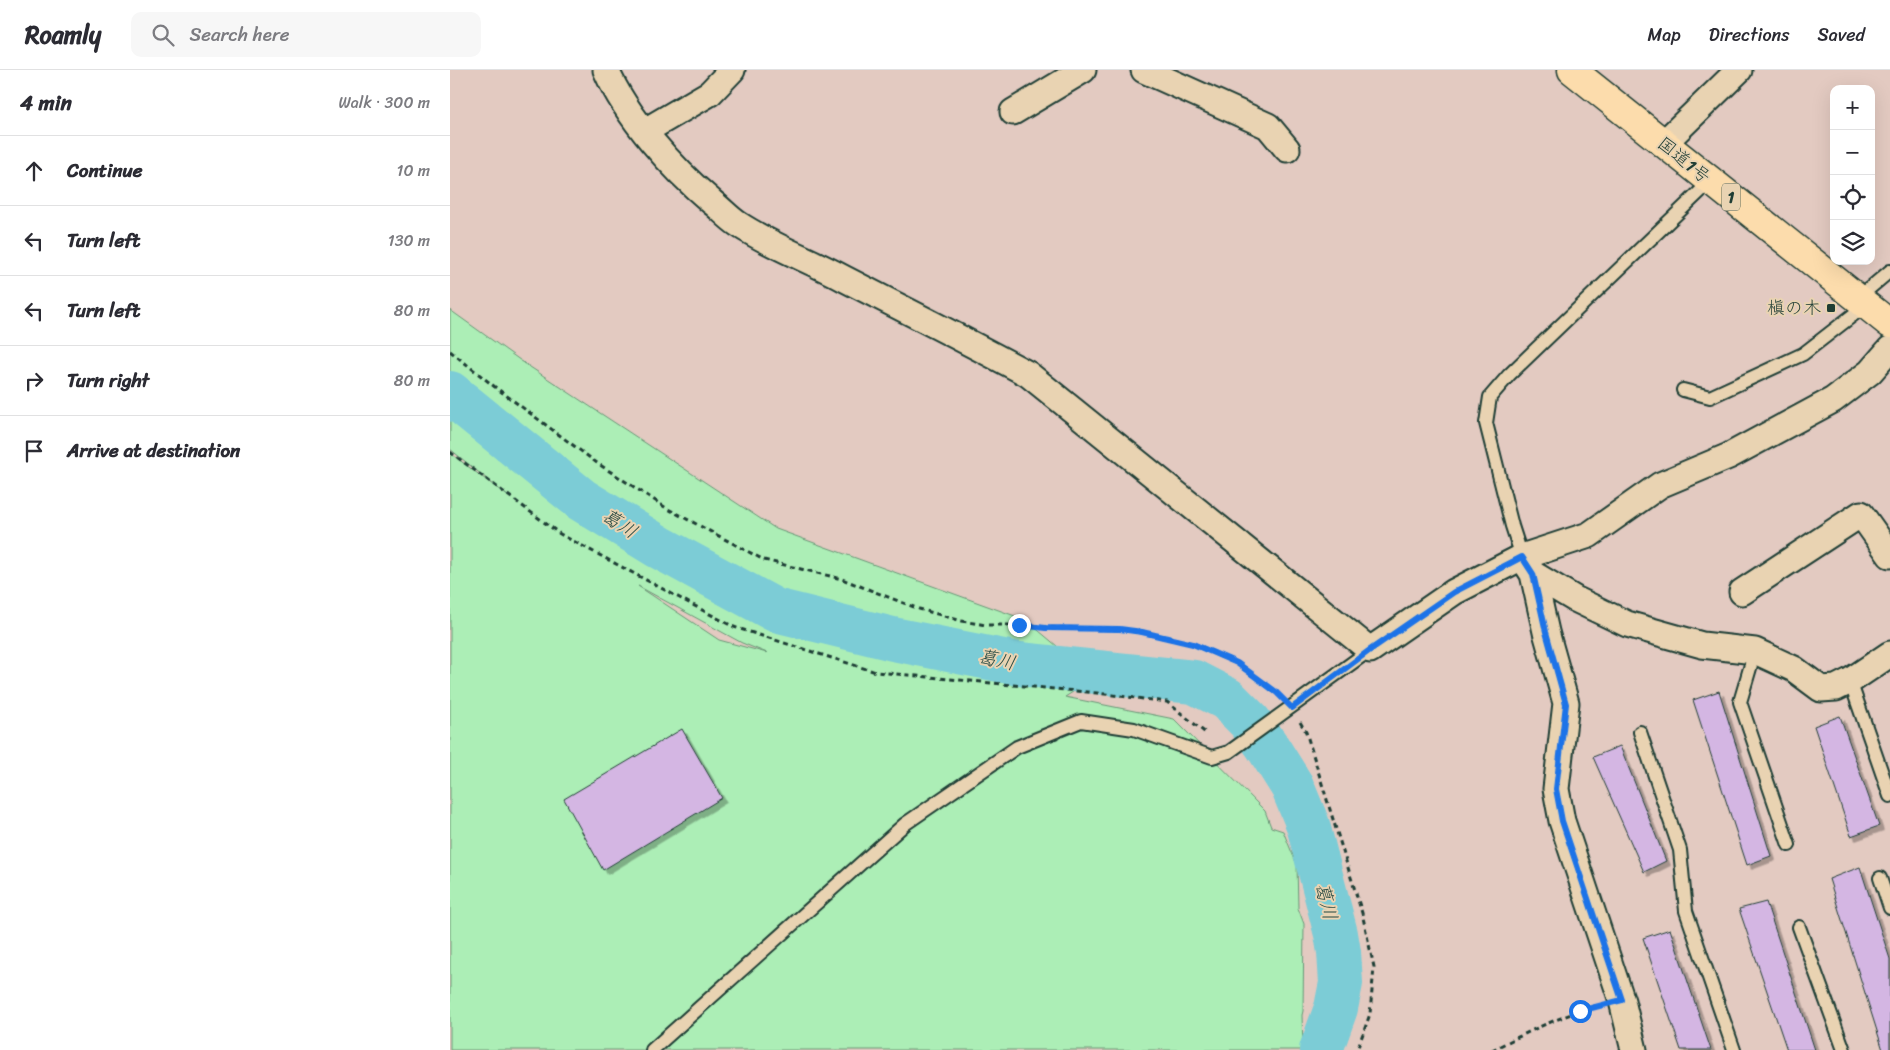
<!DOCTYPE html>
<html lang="en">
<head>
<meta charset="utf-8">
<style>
	:root { --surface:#fff; --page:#f7f7f7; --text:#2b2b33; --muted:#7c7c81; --line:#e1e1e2 }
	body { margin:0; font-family:Sriracha,"Klee One",sans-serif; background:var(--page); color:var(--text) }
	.controls { position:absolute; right:15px; top:15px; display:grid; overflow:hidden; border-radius:10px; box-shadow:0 5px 20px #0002 }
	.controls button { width:45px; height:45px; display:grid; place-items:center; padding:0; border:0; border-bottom:1px solid var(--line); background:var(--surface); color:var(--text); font:25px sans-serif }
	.stop { position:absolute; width:15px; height:15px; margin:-11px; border:4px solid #1a73e8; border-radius:50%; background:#fff }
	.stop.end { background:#1a73e8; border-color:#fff; box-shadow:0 1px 5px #0008 }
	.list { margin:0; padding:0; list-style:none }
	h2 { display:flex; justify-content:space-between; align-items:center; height:65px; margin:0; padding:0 20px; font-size:21px }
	h2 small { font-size:16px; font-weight:400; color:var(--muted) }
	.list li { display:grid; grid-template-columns:32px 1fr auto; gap:15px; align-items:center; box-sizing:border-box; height:70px; padding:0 20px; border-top:1px solid var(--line) }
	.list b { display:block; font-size:19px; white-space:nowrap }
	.list em { font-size:16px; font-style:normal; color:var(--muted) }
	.icon { flex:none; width:28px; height:28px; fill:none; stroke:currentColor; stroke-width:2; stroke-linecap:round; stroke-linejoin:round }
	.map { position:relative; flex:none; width:1440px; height:980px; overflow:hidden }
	header { display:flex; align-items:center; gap:30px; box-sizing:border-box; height:70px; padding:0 25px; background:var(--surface); border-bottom:1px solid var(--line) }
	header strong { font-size:24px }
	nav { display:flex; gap:28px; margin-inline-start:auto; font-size:18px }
	.search { width:350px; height:45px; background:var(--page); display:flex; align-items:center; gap:12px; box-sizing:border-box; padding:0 18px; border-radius:10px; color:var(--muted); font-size:19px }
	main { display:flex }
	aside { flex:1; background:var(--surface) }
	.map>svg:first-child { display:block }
	.green { fill:#aceeb6; stroke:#669675; fill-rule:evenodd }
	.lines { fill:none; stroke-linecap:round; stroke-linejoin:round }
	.river { stroke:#7cccd6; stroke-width:44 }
	.building { fill:#d4b6e3; stroke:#1f3d34; filter:url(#shadow) }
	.lane-casing { stroke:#1f3d34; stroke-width:16 }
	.street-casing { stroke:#1f3d34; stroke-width:29 }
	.highway-casing { stroke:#1f3d34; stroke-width:31 }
	.path { stroke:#1f3d34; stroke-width:3; stroke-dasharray:5 4; stroke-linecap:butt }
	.lane { stroke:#e9d3b2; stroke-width:12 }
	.street { stroke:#e9d3b2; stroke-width:25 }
	.highway { stroke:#fcdcac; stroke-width:28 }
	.route { stroke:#1a73e8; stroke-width:6 }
	.poi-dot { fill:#1f3d34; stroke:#e9d3b2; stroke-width:2 }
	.labels { text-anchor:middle; stroke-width:4; stroke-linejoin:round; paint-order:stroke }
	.shield { fill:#e9d3b2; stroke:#5c6a5a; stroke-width:1 }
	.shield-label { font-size:16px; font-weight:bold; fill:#1f3d34 }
	.street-label { font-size:18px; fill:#1f3d34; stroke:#e9d3b2 }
	.poi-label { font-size:18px; fill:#1f3d34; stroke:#e9d3b2; text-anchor:end }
	.water-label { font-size:19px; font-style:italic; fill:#284b44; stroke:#e9d3b2 }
</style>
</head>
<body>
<header>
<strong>Roamly</strong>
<div class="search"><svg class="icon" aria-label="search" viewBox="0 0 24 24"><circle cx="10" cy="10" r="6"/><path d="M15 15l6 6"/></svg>Search here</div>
<nav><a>Map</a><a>Directions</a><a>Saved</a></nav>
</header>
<main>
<aside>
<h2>4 min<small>Walk · 300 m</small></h2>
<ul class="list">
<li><svg class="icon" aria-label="ahead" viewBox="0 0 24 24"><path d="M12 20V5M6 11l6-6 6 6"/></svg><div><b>Continue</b></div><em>10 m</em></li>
<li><svg class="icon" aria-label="left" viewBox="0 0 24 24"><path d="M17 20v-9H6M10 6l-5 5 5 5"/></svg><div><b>Turn left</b></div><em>130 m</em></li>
<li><svg class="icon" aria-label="left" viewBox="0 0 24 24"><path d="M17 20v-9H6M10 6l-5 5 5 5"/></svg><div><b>Turn left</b></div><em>80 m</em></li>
<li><svg class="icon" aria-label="right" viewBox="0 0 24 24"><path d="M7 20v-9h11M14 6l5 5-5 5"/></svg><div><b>Turn right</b></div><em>80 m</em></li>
<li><svg class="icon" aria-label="arrive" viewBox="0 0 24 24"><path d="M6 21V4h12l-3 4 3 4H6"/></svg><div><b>Arrive at destination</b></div></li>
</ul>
</aside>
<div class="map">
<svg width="1440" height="980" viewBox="0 0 1440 980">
	<defs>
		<filter id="shadow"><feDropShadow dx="4.5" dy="4.5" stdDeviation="0" flood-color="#0004"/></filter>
	</defs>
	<rect width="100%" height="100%" fill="#e3cac1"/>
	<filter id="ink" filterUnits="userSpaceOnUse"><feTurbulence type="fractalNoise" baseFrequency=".02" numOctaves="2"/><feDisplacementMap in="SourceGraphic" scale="10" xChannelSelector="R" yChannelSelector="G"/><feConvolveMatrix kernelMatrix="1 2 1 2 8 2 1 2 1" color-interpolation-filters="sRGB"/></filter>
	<g filter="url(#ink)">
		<path class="green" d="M 0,240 L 74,293 L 326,459 L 576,550 L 620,587 L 637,613 L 615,627 L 724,649 L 815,741 L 821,757 L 833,761 L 847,795 L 848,838 L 854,854 L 853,941 L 852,945 L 853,980 L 0,980 L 0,383 L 59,427 L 0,379 ZM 188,516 L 292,573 L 317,583 L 269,570 Z"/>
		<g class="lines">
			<path class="river" d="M 0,323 L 132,430 L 209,477 L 325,540 L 443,569 L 569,594 L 744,612 L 777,629 L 800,652 L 817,676 L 842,716 L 858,755 L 886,864 L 889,882 L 891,913 L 886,938 L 871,980"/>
		</g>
		<path class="building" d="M 1269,621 L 1321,786 L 1297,795 L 1243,630 Z
			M 1390,646 L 1429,756 L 1401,766 L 1364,656 Z
			M 232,659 L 272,728 L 153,800 L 114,729 Z
			M 1170,676 L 1216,791 L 1194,802 L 1143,687 Z
			M 1410,797 L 1440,889 L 1440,980 L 1433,980 L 1379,809 Z
			M 1316,832 L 1365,980 L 1337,980 L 1289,839 Z
			M 1220,859 L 1261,980 L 1231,980 L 1193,868 Z"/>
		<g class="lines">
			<defs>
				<path id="lane" d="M 1408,228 L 1440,201
					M 1233,320 L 1260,327 L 1353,284 L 1416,235
					M 1072,487 L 1062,456 L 1036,353 L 1040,327 L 1059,305 L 1261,111
					M 1305,581 L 1290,632 L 1339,775
					M 1400,611 L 1440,726
					M 1190,662 L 1230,780 L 1236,841 L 1284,980
					M 1430,808 L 1440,838
					M 1349,857 L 1394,980
					M 202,980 L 455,754 L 567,677 L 631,651 L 684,659 L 762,687 L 779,682 L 920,580"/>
				<path id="street" d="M 156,0 C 177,48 222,98 262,132 C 271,139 279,148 288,154 C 321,176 358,189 393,208 C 455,240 517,271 578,304 L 920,580 L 1004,522 L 1072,487 L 1139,465 L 1210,415 L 1279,386 L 1383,330 L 1420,302 L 1440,279
					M 694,0 L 818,56 L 837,79
					M 563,42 L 633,0
					M 195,61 L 260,23 L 282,0
					M 1214,73 L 1289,0
					M 1072,487 L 1083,504 L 1096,562 L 1116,633 L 1106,719 L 1112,751 L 1172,931 L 1184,980
					M 1083,504 L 1125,529 L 1177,554 L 1252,575 L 1305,581 L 1344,599 L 1371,619 L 1386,618 L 1400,611 L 1440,584
					M 1292,522 L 1411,444 L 1440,485"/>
				<path id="highway" d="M 1122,0 L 1440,254"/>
			</defs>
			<use href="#lane" class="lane-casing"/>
			<use href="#street" class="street-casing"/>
			<use href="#highway" class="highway-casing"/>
			<path class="path" d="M 0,281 L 45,317 L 147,393 L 218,439 L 314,490 L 392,509 L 469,539 L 512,551 L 536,555 L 569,555 L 596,558 L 670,559 L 692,562 L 743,574 L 787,593 L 828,624
				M 0,382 L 110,464 L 284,557 L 426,602 L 647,623 L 717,632 L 757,664
				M 850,652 L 856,662 L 912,843 L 924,897 L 920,944 L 907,980
				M 1042,980 C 1076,963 1111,945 1148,936"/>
			<use href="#lane" class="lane"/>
			<use href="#street" class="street"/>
			<use href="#highway" class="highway"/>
		</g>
	</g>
	<g class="lines" filter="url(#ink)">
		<path class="route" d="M 569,555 L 596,558 L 670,559 L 692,562 L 743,574 L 787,593 L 826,622 L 842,638 L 920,580 L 1004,522 L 1072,487 L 1083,504 L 1096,562 L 1116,634 L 1106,719 L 1112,751 L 1172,930 L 1130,941"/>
	</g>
	<rect class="poi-dot" x="1376" y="233" width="10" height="10" rx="2.5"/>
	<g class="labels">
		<rect class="shield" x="1272" y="113.5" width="18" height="27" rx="4"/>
		<g class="shield-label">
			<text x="1281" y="133">1</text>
		</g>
		<g class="street-label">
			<text transform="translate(1234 90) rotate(39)" y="6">国道1号</text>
		</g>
		<g class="poi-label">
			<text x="1371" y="244">槇の木</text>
		</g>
		<g class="water-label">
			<text transform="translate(170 453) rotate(32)" y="7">葛川</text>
			<text transform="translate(547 589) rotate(12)" y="7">葛川</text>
			<text transform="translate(877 831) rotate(76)" y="7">葛川</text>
		</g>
	</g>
</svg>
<div class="controls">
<button>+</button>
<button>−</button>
<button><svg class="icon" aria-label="locate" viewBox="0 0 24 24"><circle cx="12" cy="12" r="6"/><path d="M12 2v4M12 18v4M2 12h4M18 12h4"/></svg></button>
<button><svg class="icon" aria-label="layers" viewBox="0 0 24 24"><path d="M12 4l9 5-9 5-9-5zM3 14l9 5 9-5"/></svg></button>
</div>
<div class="stop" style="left:1130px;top:941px"></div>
<div class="stop end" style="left:569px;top:555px"></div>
</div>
</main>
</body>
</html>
